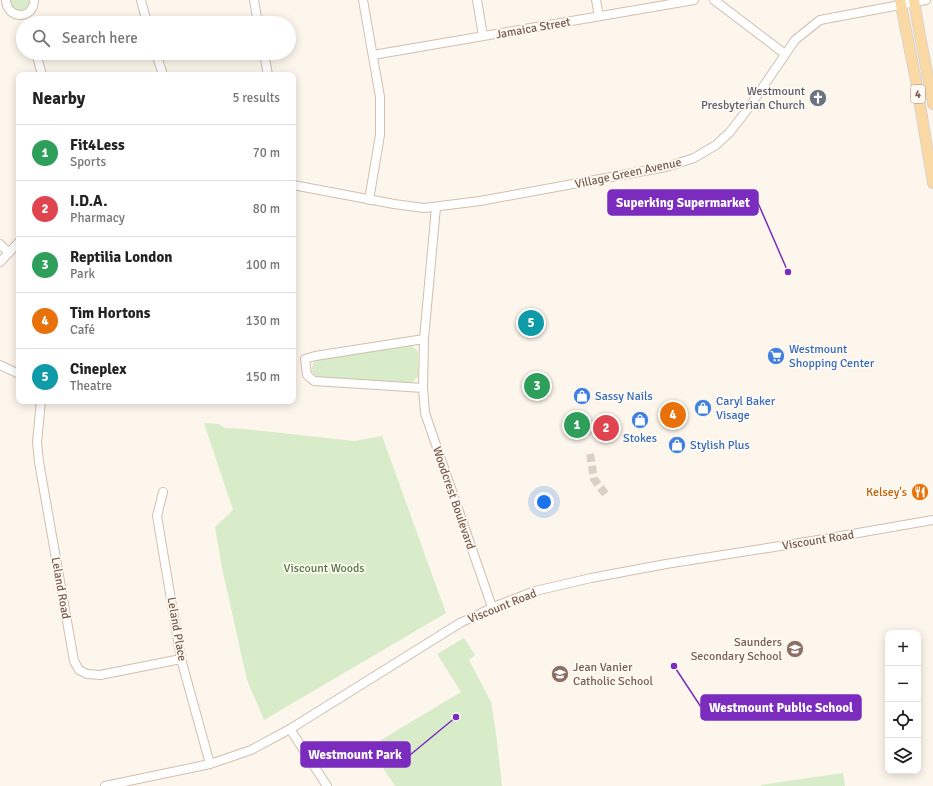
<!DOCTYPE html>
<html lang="en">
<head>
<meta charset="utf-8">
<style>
	:root { --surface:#fff; --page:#f6f6f6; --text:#222; --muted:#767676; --line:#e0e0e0; --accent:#ea580c }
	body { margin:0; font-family:Signika,sans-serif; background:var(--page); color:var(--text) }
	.controls { position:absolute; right:12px; bottom:12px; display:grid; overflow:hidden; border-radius:8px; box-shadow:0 2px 10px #0003 }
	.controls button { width:36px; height:36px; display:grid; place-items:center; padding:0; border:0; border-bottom:1px solid var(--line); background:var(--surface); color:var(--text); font:20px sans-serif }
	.you { position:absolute; left:544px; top:502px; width:14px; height:14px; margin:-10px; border:3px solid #fff; border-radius:50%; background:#1a73e8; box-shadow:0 0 0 6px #1a73e833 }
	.badge { display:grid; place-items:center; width:26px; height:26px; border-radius:50%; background:var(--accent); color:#fff; font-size:13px; font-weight:700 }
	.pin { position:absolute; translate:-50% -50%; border:2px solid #fff; box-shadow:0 1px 4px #0006 }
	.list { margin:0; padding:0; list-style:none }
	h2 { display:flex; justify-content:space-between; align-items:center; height:52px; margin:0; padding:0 16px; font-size:17px }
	h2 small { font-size:13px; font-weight:400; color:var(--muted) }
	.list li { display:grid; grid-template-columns:26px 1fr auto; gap:12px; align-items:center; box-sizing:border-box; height:56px; padding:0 16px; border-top:1px solid var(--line) }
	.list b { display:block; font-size:15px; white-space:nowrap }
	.list p { margin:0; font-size:13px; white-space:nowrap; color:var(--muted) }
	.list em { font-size:13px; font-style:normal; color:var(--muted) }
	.icon { flex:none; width:22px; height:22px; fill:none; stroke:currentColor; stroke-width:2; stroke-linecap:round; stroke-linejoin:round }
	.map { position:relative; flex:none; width:933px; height:786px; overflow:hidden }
	.search { position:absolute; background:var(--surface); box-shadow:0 2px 10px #0003; left:16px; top:16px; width:280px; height:44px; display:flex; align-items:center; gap:10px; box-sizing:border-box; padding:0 14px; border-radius:22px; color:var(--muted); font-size:15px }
	.panel { position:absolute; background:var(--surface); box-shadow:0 2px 10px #0003; left:16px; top:72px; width:280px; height:332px; border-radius:8px }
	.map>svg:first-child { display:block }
	.green { fill:#d8ecc9 }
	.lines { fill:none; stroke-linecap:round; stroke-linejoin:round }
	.minor-tunnel { stroke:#dcd0c4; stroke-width:8; stroke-dasharray:8 4; stroke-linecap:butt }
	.minor-casing { stroke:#d1beb0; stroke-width:10 }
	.major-casing { stroke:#dad1cd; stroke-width:12 }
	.minor { stroke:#fff; stroke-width:8 }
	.major { stroke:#fbd9a5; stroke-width:10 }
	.labels { text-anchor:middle; stroke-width:3.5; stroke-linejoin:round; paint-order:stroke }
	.shield { fill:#fffaf3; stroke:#a28b7f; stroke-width:1 }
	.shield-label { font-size:11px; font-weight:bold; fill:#7a5c4d }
	.street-label { font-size:12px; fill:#7a5c4d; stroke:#fffaf3 }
	.worship-label { font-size:12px; fill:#5b616d; stroke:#fffaf3; text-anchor:end }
	.shop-label { font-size:12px; fill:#366cbe; stroke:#fffaf3; text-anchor:start }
	.food-label { font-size:12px; fill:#c56008; stroke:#fffaf3; text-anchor:end }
	.park-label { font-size:12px; fill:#537a41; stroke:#fffaf3 }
	.education-label { font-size:12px; fill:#785e54; stroke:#fffaf3; text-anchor:end }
	.leader { fill:none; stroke:#7b2cbf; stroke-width:1.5 }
	.callout-dot { fill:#7b2cbf; stroke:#fffaf3; stroke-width:1.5 }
	.callout { fill:#7b2cbf; stroke:#7b2cbf; stroke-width:1.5 }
	.callout-label { font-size:13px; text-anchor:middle; font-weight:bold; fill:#fff }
</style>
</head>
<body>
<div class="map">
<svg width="933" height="786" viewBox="0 0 933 786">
	<rect width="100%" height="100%" fill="#fdf6ec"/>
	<path class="green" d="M 11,0 L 29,0 C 29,14 11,14 11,0 Z
		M 410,345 L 418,351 L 418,377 L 411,383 L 323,379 L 316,376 L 312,372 C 312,360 316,361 326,358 Z
		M 204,423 L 219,424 L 225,428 L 244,429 L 354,441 L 382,436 L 446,613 L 264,720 L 247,680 L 222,568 L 215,527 L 233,510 Z
		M 464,638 L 475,655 L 469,660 L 491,702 L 496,733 L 502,786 L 395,786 L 369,747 L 461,692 L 437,654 Z
		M 843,773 L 845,786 L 761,786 L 761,785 Z"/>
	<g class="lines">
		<path class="minor-tunnel" d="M 590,454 L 594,479 L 607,496"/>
		<defs>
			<path id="minor" d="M 6,0 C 7,20 34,20 34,0
				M 141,0 L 147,23
				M 254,0 L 258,23
				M 363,0 L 380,97 L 380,135 L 369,200
				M 477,0 L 483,36
				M 596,0 L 599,16
				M 714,0 L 785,54
				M 36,53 L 42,75
				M 156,53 L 163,75
				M 264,53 L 268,75
				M 373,55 L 694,0
				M 293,185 L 394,204 L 424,208 L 480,201 L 666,167 L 694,158 L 716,145 L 730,132 L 750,106 L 795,40 L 820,20 L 926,0
				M 436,207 L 424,339 L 315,356 L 305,359 L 307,375 L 314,381 L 423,388 L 425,413 L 492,607
				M 0,244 L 9,253
				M 0,262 L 19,242
				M 0,365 L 19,374
				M 423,388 L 424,339
				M 41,401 L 37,442 L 39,462 L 74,661 L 79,670 L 87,674 L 100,675 L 181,659
				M 163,492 L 157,516 L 181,659 L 210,764
				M 290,729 L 327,786
				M 105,786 L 210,764 L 251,750 L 290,729 L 460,623 L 496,606 L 535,591 L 591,578 L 666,564 L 812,541 L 933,520"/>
			<path id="major" d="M 900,0 L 916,81 L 933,183
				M 914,0 C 919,35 927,69 933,104"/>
		</defs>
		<use href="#minor" class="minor-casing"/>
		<use href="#major" class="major-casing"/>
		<use href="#minor" class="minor"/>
		<use href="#major" class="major"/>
	</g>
	<defs>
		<symbol id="church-disc" viewBox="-11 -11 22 22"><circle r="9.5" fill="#6b7280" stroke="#fffaf3"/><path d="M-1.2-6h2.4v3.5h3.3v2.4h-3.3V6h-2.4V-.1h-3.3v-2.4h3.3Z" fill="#fff"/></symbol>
		<symbol id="supermarket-disc" viewBox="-11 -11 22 22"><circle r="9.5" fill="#3f7fe0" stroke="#fffaf3"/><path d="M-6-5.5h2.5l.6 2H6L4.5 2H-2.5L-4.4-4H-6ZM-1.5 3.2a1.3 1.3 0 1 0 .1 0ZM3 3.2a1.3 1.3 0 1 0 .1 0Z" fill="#fff"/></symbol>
		<symbol id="shop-disc" viewBox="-11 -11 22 22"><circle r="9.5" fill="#3f7fe0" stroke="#fffaf3"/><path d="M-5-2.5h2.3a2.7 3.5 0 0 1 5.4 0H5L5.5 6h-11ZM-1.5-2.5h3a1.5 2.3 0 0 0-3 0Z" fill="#fff"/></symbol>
		<symbol id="restaurant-disc" viewBox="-11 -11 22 22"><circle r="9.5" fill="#e8710a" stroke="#fffaf3"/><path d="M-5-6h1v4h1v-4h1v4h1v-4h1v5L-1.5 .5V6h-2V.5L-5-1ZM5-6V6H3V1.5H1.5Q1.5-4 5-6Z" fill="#fff"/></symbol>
		<symbol id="school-disc" viewBox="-11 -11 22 22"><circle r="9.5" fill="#8d6e63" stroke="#fffaf3"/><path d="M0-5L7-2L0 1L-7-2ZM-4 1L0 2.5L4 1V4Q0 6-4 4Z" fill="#fff"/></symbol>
	</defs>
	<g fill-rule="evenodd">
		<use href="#church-disc" x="808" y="88" width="20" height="20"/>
		<use href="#supermarket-disc" x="766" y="346" width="20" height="20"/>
		<use href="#shop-disc" x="572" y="386" width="20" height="20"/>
		<use href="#shop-disc" x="693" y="398" width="20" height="20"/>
		<use href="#shop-disc" x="630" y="410" width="20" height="20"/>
		<use href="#shop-disc" x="667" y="435" width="20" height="20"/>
		<use href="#restaurant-disc" x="910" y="482" width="20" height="20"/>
		<use href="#school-disc" x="785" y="639" width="20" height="20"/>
		<use href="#school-disc" x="550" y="664" width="20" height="20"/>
	</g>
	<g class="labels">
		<rect class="shield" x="911" y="85" width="14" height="18" rx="3"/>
		<g class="shield-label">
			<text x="918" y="98">4</text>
		</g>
		<g class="street-label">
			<text transform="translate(533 28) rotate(-10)" y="4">Jamaica Street</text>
			<text transform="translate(628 173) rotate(-12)" y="4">Village Green Avenue</text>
			<text transform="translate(454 498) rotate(71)" y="4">Woodcrest Boulevard</text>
			<text transform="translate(818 540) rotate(-9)" y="4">Viscount Road</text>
			<text transform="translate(61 588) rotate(80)" y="4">Leland Road</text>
			<text transform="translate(502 606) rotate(-22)" y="4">Viscount Road</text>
			<text transform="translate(177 629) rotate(80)" y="4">Leland Place</text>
		</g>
		<g class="worship-label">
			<text x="805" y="95">Westmount<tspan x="805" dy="14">Presbyterian Church</tspan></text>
		</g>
		<g class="shop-label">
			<text x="789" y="353">Westmount<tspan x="789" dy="14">Shopping Center</tspan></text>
			<text x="595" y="400">Sassy Nails</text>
			<text x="716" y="405">Caryl Baker<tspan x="716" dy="14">Visage</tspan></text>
			<text x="640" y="442" text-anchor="middle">Stokes</text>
			<text x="690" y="449">Stylish Plus</text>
		</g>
		<g class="food-label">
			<text x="907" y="496">Kelsey's</text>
		</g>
		<g class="park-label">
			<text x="324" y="572">Viscount Woods</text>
		</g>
		<g class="education-label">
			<text x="782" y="646">Saunders<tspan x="782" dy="14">Secondary School</tspan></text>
			<text x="573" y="671" text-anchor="start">Jean Vanier<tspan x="573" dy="14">Catholic School</tspan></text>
		</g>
	</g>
	<path class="leader" d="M788 272L758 203M674 666L701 707M456 717L410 755"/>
	<g class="callout-dot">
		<circle cx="788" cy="272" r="4"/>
		<circle cx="674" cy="666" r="4"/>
		<circle cx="456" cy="717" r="4"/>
	</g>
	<g class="callout">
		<rect x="608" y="190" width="150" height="25" rx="4"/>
		<rect x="701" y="695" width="160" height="25" rx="4"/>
		<rect x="301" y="742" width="109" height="25" rx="4"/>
	</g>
	<g class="callout-label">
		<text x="683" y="207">Superking Supermarket</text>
		<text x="781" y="712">Westmount Public School</text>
		<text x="355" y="759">Westmount Park</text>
	</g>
</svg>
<div class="controls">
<button>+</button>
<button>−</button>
<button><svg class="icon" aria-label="locate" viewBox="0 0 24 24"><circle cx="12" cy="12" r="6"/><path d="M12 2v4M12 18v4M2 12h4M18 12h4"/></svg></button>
<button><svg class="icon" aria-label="layers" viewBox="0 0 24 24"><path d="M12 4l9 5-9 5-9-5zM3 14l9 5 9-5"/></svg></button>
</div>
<div class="you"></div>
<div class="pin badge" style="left:577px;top:425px;background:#2e9e5b">1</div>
<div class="pin badge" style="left:606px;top:428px;background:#e0444e">2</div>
<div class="pin badge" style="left:537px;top:386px;background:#2e9e5b">3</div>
<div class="pin badge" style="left:673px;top:415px;background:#e8710a">4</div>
<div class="pin badge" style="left:531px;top:323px;background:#0f9aa8">5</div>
<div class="search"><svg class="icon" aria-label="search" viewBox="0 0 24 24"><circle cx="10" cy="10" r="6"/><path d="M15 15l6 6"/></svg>Search here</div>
<section class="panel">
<h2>Nearby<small>5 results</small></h2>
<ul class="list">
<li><span class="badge" style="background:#2e9e5b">1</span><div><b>Fit4Less</b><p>Sports</p></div><em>70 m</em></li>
<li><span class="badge" style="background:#e0444e">2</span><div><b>I.D.A.</b><p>Pharmacy</p></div><em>80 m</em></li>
<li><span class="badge" style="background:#2e9e5b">3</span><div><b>Reptilia London</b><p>Park</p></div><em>100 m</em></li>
<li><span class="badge" style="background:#e8710a">4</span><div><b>Tim Hortons</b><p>Café</p></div><em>130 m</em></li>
<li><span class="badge" style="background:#0f9aa8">5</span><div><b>Cineplex</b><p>Theatre</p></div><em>150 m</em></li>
</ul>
</section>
</div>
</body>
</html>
